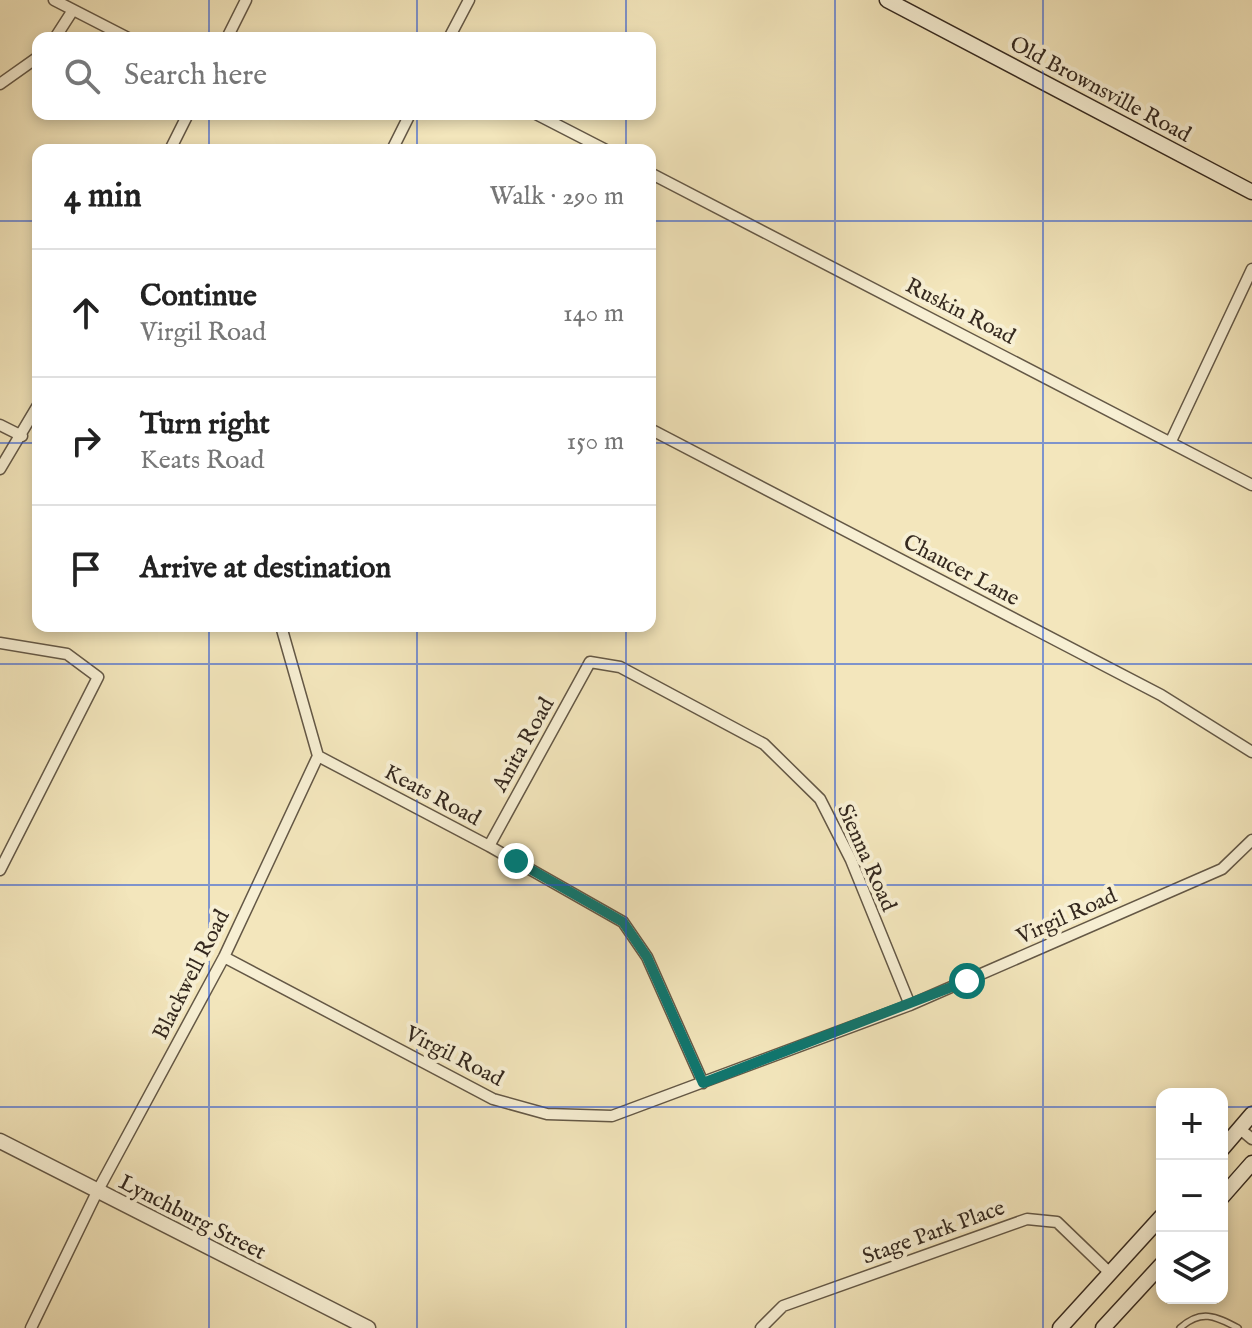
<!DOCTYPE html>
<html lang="en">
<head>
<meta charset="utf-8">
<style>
	:root { --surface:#fff; --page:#f2f2f2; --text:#222; --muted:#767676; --line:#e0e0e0 }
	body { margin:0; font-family:"IM FELL English",serif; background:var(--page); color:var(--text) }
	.controls { position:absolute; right:24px; bottom:24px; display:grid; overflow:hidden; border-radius:16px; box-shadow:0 4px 12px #0003 }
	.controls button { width:72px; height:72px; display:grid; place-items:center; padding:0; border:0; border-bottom:2px solid var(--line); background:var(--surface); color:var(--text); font:40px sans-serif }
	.stop { position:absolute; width:24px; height:24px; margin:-18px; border:6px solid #0f766e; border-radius:50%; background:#fff }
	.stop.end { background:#0f766e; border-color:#fff; box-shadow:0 2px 8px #0008 }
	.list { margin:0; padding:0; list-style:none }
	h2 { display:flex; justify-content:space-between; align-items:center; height:104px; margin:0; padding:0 32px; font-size:34px }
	h2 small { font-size:26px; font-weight:400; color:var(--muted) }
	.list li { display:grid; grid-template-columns:52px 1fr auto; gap:24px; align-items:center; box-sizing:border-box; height:128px; padding:0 32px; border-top:2px solid var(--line) }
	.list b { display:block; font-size:30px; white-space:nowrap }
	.list p { margin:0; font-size:26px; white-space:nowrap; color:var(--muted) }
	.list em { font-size:26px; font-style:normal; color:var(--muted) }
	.icon { flex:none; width:44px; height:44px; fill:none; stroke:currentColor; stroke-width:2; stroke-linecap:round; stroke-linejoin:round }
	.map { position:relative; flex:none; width:1252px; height:1328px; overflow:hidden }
	.search { position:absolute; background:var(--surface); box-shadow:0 4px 12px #0003; left:32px; top:32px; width:624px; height:88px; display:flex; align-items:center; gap:20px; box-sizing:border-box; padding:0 28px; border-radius:16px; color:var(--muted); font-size:30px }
	.panel { position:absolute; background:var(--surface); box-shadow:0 4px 12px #0003; left:32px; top:144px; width:624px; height:488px; border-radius:16px }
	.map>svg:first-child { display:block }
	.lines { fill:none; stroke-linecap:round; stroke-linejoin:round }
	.service-casing { stroke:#645846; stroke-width:8 }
	.minor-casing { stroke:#645846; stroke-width:13 }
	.tertiary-casing { stroke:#645846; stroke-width:17 }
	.secondary-casing { stroke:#35291f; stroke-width:17 }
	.service { stroke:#f7efd3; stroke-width:5 }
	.minor { stroke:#f7efd3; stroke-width:10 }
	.tertiary { stroke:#f7efd3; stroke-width:14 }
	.secondary { stroke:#f7efd3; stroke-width:14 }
	.route { stroke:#0f766e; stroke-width:10 }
	.grid { fill:none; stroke:#1d4ed8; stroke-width:2; stroke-opacity:0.55 }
	.labels { text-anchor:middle; stroke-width:8; stroke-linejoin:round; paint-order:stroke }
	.street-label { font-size:22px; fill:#35291f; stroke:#f7efd3 }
</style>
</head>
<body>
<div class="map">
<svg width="1252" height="1328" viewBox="0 0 1252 1328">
	<rect width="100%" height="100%" fill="#f3e6bc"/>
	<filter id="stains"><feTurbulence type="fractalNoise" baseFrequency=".0025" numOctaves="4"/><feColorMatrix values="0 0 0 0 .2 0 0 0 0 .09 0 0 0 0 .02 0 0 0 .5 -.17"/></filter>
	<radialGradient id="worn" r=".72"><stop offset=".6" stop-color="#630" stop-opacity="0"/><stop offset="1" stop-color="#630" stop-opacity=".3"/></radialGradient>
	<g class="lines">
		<defs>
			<path id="service" d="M 1180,1328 C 1201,1309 1215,1316 1238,1328"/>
			<path id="minor" d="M 54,0 L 128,38
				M 55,38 L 73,10
				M 227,38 L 246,0
				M 449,38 L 469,0
				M 0,84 L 38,57
				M 536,114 L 606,150
				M 170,150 L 188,114
				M 392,150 L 410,114
				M 650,173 L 1252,485
				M 0,425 L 22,436
				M 650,429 L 1161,695 L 1252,752
				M 1171,441 L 1252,269
				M 0,469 L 38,405
				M 0,643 L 67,654 L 98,677 L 0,870
				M 318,756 L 489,846 L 623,922 L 647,957 L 703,1083
				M 489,846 L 590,662 L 620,667 L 764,744 L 820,799 L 851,860 L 910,1005
				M 224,957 L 493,1099 L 547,1114 L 612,1116 L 910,1005 L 1222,869 L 1252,840
				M 1240,1129 L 1252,1139
				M 31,1328 L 97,1192 L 224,957 L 318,756 L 281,626
				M 761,1328 L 783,1306 L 1027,1219 L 1057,1222 L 1111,1274"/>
			<path id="tertiary" d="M 0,1141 L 368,1328"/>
			<path id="secondary" d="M 887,0 L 1252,192
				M 1222,1149 L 1252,1114
				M 1222,1197 L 1252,1163
				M 1060,1328 L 1162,1216
				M 1103,1328 L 1162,1264"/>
		</defs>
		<use href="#service" class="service-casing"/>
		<use href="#minor" class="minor-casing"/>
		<use href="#tertiary" class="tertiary-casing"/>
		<use href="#secondary" class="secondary-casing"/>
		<use href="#service" class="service"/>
		<use href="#minor" class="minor"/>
		<use href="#tertiary" class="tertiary"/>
		<use href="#secondary" class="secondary"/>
	</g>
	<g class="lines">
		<path class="route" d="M 516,861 L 623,922 L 647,957 L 703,1083 L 967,981"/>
	</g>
	<path class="grid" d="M 209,0 L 209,38M 417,0 L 417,38M 626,0 L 626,38M 835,0 L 835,1328M 1043,0 L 1043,1328M 209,114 L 209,150M 417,114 L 417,150M 626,114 L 626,150M 0,221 L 38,221M 650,221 L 1252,221M 0,443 L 38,443M 650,443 L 1252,443M 209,626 L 209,1328M 417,626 L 417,1328M 626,626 L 626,1328M 0,664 L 1252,664M 0,885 L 1252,885M 0,1107 L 1162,1107M 1222,1107 L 1252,1107"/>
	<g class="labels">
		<g class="street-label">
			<text transform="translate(1101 88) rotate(28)" y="8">Old Brownsville Road</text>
			<text transform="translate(961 310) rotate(27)" y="8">Ruskin Road</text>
			<text transform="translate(962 569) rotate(28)" y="8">Chaucer Lane</text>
			<text transform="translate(522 744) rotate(-61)" y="8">Anita Road</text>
			<text transform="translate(433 794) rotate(28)" y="8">Keats Road</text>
			<text transform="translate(868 857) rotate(66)" y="8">Sienna Road</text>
			<text transform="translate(1066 915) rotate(-24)" y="8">Virgil Road</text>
			<text transform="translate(190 974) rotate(-63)" y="8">Blackwell Road</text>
			<text transform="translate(455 1055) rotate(27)" y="8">Virgil Road</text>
			<text transform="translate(193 1216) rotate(27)" y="8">Lynchburg Street</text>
			<text transform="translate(933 1231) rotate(-20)" y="8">Stage Park Place</text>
		</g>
	</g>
	<rect width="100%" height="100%" filter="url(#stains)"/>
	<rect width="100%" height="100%" fill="url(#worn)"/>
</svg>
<div class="controls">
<button>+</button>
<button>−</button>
<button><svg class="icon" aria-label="layers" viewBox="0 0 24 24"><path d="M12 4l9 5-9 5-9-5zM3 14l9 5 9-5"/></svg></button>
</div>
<div class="stop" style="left:967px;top:981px"></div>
<div class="stop end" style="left:516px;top:861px"></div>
<div class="search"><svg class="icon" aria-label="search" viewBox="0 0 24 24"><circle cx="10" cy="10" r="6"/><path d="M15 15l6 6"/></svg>Search here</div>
<section class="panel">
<h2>4 min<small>Walk · 290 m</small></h2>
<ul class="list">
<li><svg class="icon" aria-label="ahead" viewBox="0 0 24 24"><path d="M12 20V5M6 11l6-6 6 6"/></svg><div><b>Continue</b><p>Virgil Road</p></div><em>140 m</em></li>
<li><svg class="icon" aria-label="right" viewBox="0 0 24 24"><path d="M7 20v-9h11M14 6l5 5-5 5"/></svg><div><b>Turn right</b><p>Keats Road</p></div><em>150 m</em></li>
<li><svg class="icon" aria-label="arrive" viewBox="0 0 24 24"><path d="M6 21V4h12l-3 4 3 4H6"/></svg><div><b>Arrive at destination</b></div></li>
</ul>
</section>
</div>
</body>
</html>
